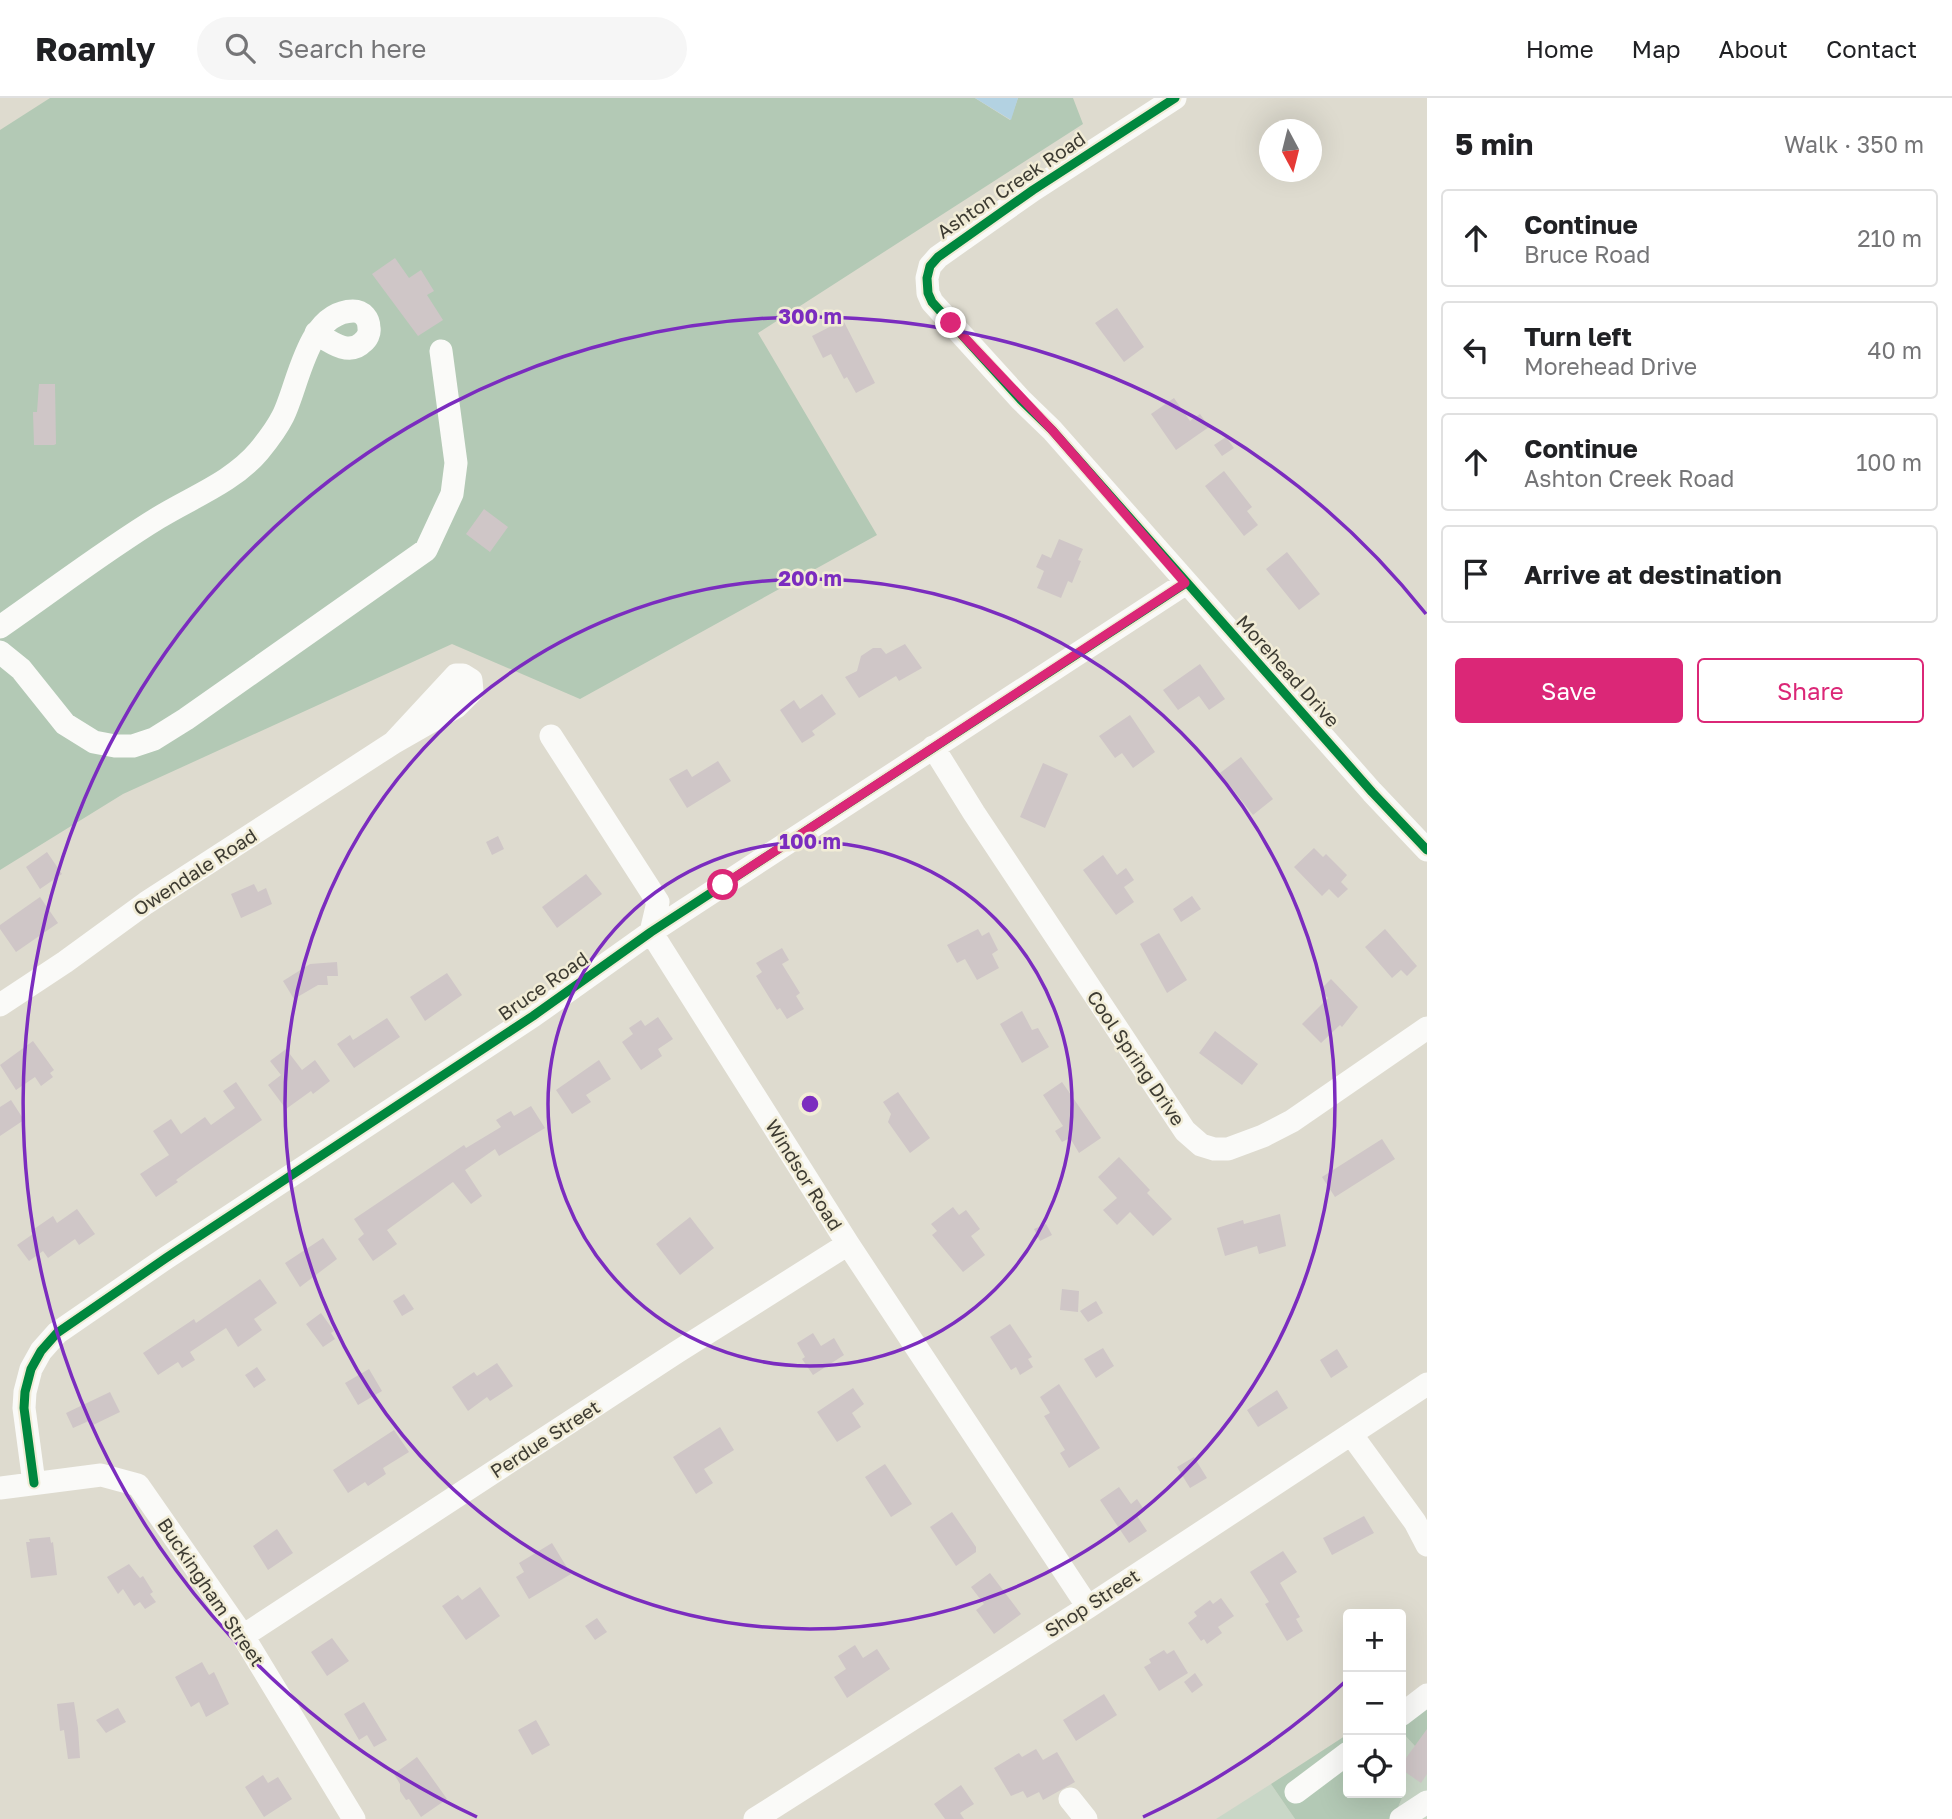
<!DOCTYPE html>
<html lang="en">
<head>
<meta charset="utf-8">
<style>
	:root { --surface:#fff; --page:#f6f6f6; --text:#202124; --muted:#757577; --line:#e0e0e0; --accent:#db2777 }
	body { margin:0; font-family:"Golos Text",sans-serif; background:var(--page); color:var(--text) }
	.controls { position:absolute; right:21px; bottom:21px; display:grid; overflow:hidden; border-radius:7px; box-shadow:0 7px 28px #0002 }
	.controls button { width:63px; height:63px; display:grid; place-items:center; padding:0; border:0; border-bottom:2px solid var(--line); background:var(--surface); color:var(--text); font:35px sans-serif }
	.compass { position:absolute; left:1259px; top:21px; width:63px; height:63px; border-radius:50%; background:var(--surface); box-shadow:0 7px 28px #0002; rotate:173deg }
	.stop { position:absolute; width:21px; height:21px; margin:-16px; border:5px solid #db2777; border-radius:50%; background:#fff }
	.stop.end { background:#db2777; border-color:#fff; box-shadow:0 2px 7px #0008 }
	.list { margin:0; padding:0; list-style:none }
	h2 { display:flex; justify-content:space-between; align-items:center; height:91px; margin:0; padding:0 28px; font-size:30px }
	h2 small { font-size:23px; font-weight:400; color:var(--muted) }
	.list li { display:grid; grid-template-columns:46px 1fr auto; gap:21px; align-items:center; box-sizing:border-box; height:98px; margin:0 14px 14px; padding:0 14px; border:2px solid var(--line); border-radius:7px }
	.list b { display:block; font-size:26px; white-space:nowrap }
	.list p { margin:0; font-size:23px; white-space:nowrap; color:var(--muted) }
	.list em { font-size:23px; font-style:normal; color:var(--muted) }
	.actions { display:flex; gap:14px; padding:21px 28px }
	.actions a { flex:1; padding:16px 0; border:2px solid var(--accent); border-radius:7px; text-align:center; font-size:24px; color:var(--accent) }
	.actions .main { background:var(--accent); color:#fff }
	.icon { flex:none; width:38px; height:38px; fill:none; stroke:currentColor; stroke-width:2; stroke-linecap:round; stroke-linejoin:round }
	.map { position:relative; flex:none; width:1427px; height:1721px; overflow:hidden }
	header { display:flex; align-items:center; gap:42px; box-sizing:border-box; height:98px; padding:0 35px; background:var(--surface); border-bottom:2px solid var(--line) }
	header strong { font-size:33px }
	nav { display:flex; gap:38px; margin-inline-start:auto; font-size:24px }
	.search { width:490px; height:63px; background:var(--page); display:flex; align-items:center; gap:18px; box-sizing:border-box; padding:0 24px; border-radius:38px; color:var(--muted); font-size:26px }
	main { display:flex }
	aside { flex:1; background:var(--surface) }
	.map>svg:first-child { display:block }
	.green { fill:#c9d7c7 }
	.forest { fill:#b3c9b5 }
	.water { fill:#b3d2e2 }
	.building { fill:#cfc6c7 }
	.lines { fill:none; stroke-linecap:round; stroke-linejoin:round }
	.minor { stroke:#fafaf8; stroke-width:23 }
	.cycleway-casing { stroke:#f1ecd6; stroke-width:13 }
	.cycleway { stroke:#00873e; stroke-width:9 }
	.route { stroke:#db2777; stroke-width:9 }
	.ring { fill:none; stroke:#7b2cbf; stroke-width:3.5 }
	.labels { text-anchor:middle; stroke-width:5; stroke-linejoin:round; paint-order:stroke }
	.street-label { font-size:19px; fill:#3d3b32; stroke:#f1ecd6 }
	.centre { fill:#7b2cbf; stroke:#f1ecd6; stroke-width:3.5 }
	.ring-label { font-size:21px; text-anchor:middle; font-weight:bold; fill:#7b2cbf; stroke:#f1ecd6; stroke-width:5; stroke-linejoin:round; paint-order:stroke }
</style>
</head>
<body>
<header>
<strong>Roamly</strong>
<div class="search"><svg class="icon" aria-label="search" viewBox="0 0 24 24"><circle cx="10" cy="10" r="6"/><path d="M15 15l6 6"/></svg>Search here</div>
<nav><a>Home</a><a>Map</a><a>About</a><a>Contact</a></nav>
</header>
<main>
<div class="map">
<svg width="1427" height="1721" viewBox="0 0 1427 1721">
	<rect width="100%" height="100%" fill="#dedbcf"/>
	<path class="green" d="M 1401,1633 L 1427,1661 L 1427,1721 L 1393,1721 L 1402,1700 L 1396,1695 L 1401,1695 Z
		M 1271,1686 L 1295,1721 L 1216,1721 Z"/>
	<path class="forest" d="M 50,0 L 975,0 L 1010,22 L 1018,0 L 1073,0 L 1083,26 L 758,235 L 877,437 L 580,601 L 452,546 L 123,696 L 0,772 L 0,32 Z
		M 1427,1586 L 1427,1661 L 1401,1633 L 1401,1603 Z
		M 1348,1636 L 1348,1695 L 1396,1695 L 1402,1700 L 1393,1721 L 1295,1721 L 1271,1686 Z"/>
	<path class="water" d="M 975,0 L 1018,0 L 1011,22 Z"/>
	<path class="building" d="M 395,160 L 409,180 L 421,172 L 434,193 L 427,197 L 443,222 L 418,238 L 372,176 Z
		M 1117,210 L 1144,249 L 1124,264 L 1095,225 Z
		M 843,222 L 875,285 L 856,295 L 847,279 L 844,281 L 831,256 L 823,260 L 812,238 Z
		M 39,286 L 55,286 L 56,346 L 54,347 L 34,347 L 33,314 L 37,314 Z
		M 1174,300 L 1190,323 L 1200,316 L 1209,329 L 1176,352 L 1151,316 Z
		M 1226,339 L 1234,350 L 1222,358 L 1214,347 Z
		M 1224,373 L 1252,409 L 1247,413 L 1258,427 L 1244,438 L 1205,388 Z
		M 484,411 L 508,429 L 490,454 L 466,436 Z
		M 1059,441 L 1083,451 L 1078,462 L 1081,463 L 1072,485 L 1068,483 L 1061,500 L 1037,490 L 1044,473 L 1036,469 L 1042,456 L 1051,460 Z
		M 1287,454 L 1320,496 L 1299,512 L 1266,471 Z
		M 905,546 L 922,570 L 899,583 L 896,578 L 859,600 L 845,579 L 857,573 L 861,558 L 873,550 L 881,550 L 886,556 Z
		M 1200,566 L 1225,601 L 1209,612 L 1199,598 L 1178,612 L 1163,592 Z
		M 822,596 L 836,616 L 812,633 L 815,637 L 802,645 L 780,612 L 794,602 L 800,611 Z
		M 1130,617 L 1155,654 L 1133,670 L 1122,655 L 1115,660 L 1099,638 Z
		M 1241,659 L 1273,701 L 1253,717 L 1220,675 Z
		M 718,663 L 731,683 L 687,710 L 669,681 L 687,671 L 692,679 Z
		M 1043,665 L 1068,676 L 1045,730 L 1020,719 Z
		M 498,738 L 504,751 L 492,757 L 486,744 Z
		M 1314,750 L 1323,759 L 1326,756 L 1347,777 L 1341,784 L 1348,791 L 1338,800 L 1329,791 L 1322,798 L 1294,769 Z
		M 47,754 L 62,776 L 40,791 L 26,769 Z
		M 1103,757 L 1117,777 L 1126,770 L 1134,782 L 1124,789 L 1134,804 L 1116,817 L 1083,772 Z
		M 586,776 L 602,796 L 557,830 L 542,809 Z
		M 254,786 L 258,794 L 266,790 L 272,806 L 241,820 L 231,796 Z
		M 1192,798 L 1201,811 L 1181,824 L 1173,811 Z
		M 40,799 L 58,825 L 16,854 L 0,831 L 0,827 Z
		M 978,831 L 982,838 L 989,834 L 998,852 L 992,856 L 999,870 L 977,882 L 965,861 L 957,865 L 947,847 Z
		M 1385,831 L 1417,868 L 1407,878 L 1401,872 L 1392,880 L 1365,849 Z
		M 1159,835 L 1187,882 L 1167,895 L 1140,846 Z
		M 782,850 L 789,862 L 782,866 L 800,895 L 796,898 L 804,911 L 787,921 L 780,910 L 777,912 L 756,878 L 762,874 L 756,865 Z
		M 337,864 L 338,878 L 327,878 L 328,887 L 318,887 L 294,901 L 283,883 L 310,866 Z
		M 447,875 L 462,897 L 425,923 L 410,899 Z
		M 1331,881 L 1358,909 L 1342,929 L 1340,927 L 1321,945 L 1302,926 L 1328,900 L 1320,892 Z
		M 1022,913 L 1032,932 L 1038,930 L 1049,949 L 1022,965 L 1000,926 Z
		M 658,919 L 673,941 L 658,951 L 662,958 L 641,972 L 622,944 L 633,936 L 629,930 L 641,922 L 645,928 Z
		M 387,920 L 400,939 L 354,970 L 337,946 L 350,937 L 353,942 Z
		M 1215,933 L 1258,966 L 1242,987 L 1199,955 Z
		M 33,943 L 54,972 L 50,975 L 53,979 L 41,988 L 35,979 L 16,992 L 0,967 Z
		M 286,951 L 302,972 L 315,962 L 330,983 L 313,996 L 311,993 L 286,1011 L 268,987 L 281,977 L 270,963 Z
		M 599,962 L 611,981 L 586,997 L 591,1004 L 572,1016 L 556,992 Z
		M 236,984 L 262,1022 L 194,1069 L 176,1082 L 178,1084 L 156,1099 L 140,1076 L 169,1057 L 153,1033 L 171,1021 L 181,1036 L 205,1019 L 211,1027 L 235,1010 L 223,993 Z
		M 1062,984 L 1101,1040 L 1079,1055 L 1070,1040 L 1062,1044 L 1055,1033 L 1063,1028 L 1043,997 Z
		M 898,994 L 930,1040 L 910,1055 L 888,1024 L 891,1016 L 883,1004 Z
		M 11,1002 L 24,1022 L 0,1038 L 0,1009 Z
		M 531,1008 L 545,1030 L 499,1058 L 495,1051 L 465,1072 L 482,1098 L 471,1106 L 453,1084 L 387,1132 L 397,1146 L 373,1163 L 358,1141 L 364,1136 L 354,1121 L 464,1047 L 466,1050 L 501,1029 L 496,1022 L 511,1013 L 514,1018 Z
		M 1382,1041 L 1395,1061 L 1335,1099 L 1322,1079 Z
		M 1119,1059 L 1150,1092 L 1147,1095 L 1172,1121 L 1153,1138 L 1130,1114 L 1117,1127 L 1103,1112 L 1117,1100 L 1098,1079 Z
		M 953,1109 L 959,1117 L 966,1112 L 980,1131 L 971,1138 L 985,1157 L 963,1174 L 932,1137 L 937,1133 L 931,1126 Z
		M 77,1111 L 95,1136 L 79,1147 L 75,1141 L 48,1160 L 43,1153 L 29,1163 L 17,1147 L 33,1136 L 31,1133 L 53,1118 L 57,1125 Z
		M 1280,1116 L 1286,1148 L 1259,1156 L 1257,1148 L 1225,1158 L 1217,1130 L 1243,1122 L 1244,1126 Z
		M 690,1119 L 714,1150 L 680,1177 L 656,1146 Z
		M 1046,1126 L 1052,1137 L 1040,1143 L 1034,1131 Z
		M 323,1140 L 337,1161 L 300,1189 L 285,1165 Z
		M 260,1181 L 277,1205 L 254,1221 L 262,1232 L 238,1249 L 226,1230 L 190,1254 L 195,1262 L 182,1270 L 178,1264 L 158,1277 L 143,1255 L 194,1221 L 196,1225 Z
		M 1062,1191 L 1079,1193 L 1078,1214 L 1060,1212 Z
		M 404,1196 L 414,1211 L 402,1218 L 393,1203 Z
		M 1096,1203 L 1103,1215 L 1088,1224 L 1080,1213 Z
		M 321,1215 L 334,1233 L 331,1235 L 335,1241 L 323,1249 L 306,1226 Z
		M 1010,1226 L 1032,1259 L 1028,1261 L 1033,1269 L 1020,1277 L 1016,1269 L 1011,1272 L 990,1239 Z
		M 813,1235 L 821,1248 L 834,1240 L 844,1257 L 813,1277 L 802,1261 L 805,1259 L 797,1245 Z
		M 1103,1250 L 1114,1268 L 1096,1280 L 1084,1261 Z
		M 1337,1251 L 1348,1269 L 1331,1280 L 1320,1262 Z
		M 497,1265 L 513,1288 L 490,1303 L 487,1299 L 468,1313 L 452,1289 L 474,1274 L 477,1278 Z
		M 257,1269 L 266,1282 L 254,1290 L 245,1277 Z
		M 369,1271 L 382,1293 L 358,1307 L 345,1285 Z
		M 1059,1286 L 1100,1350 L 1069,1370 L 1060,1355 L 1065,1352 L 1044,1318 L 1050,1315 L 1040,1299 Z
		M 853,1290 L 864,1306 L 852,1315 L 861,1329 L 837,1344 L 817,1314 Z
		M 1277,1292 L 1288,1310 L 1258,1329 L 1247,1312 Z
		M 110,1294 L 120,1314 L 93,1327 L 91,1322 L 73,1330 L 66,1315 Z
		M 720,1329 L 734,1352 L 704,1371 L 713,1385 L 696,1396 L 673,1359 Z
		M 394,1332 L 409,1354 L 383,1370 L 386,1376 L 368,1388 L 365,1384 L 348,1395 L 333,1372 Z
		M 1194,1359 L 1207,1380 L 1190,1390 L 1177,1369 Z
		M 885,1366 L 912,1406 L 891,1419 L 865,1379 Z
		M 1119,1389 L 1131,1406 L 1137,1401 L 1145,1413 L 1137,1418 L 1147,1433 L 1129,1445 L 1100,1402 Z
		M 952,1414 L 976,1449 L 976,1454 L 956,1468 L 930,1429 Z
		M 1364,1418 L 1374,1435 L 1332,1457 L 1323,1440 Z
		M 277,1431 L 293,1455 L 268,1472 L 253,1448 Z
		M 50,1439 L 51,1445 L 53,1444 L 57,1477 L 31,1480 L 26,1444 L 30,1444 L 29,1441 Z
		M 552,1445 L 571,1476 L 529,1501 L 516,1479 L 524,1474 L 519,1465 Z
		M 1283,1453 L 1297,1474 L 1280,1485 L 1300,1519 L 1296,1521 L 1303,1533 L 1287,1543 L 1265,1506 L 1269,1504 L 1250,1474 Z
		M 129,1466 L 140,1480 L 143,1478 L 153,1494 L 150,1496 L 156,1504 L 145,1511 L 140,1504 L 134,1508 L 123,1491 L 118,1496 L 107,1479 Z
		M 990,1475 L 1021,1516 L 994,1536 L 976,1512 L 984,1506 L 971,1489 Z
		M 480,1489 L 500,1518 L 466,1542 L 442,1508 L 458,1497 L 462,1502 Z
		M 1221,1500 L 1234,1518 L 1218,1529 L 1222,1535 L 1207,1546 L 1204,1541 L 1201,1543 L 1188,1525 L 1197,1518 L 1194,1514 L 1210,1502 L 1213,1506 Z
		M 597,1520 L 607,1534 L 595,1542 L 585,1528 Z
		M 332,1540 L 349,1563 L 327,1578 L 311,1554 Z
		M 855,1547 L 863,1560 L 877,1551 L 890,1571 L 847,1600 L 834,1579 L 846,1571 L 838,1558 Z
		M 1164,1552 L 1167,1556 L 1174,1552 L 1188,1575 L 1159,1593 L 1144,1569 L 1151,1565 L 1149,1561 Z
		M 202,1564 L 209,1577 L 214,1574 L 229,1606 L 206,1619 L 199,1604 L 191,1609 L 175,1579 Z
		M 1195,1575 L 1203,1587 L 1192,1595 L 1184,1584 Z
		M 1104,1596 L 1117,1617 L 1076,1643 L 1063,1622 Z
		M 74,1604 L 78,1630 L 80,1660 L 68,1661 L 64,1632 L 60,1633 L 57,1606 Z
		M 364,1604 L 387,1642 L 374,1649 L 367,1637 L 359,1642 L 344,1616 Z
		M 118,1610 L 126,1624 L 106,1635 L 96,1622 Z
		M 536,1622 L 550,1647 L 532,1657 L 518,1632 Z
		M 1427,1631 L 1427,1676 L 1421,1685 L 1401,1671 L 1401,1667 Z
		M 1036,1651 L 1043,1662 L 1057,1654 L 1075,1684 L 1043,1702 L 1039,1694 L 1027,1700 L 1023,1693 L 1011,1698 L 994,1670 L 1019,1655 L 1022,1659 Z
		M 417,1659 L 447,1701 L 421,1719 L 409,1701 L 406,1702 L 400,1693 L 400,1686 L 394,1676 Z
		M 263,1677 L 268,1685 L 278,1679 L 292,1701 L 264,1719 L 245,1689 Z
		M 961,1687 L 974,1706 L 960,1715 L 964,1721 L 945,1721 L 934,1706 Z"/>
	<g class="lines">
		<path class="minor" d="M 1175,0 L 1033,92 L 938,159 L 930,168 L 927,180 L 928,195 L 932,204 L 1021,302 L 1052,332 L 1372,694 L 1427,752
			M 0,529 C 52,493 104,453 158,420 C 192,399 233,384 259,353 C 268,342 277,330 283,318 C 299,286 307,214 353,213 C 363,213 369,221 369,230 C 370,235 367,241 363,244 C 349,259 329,243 316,235
			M 0,554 L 21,571 L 65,626 L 94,644 L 115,648 L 133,648 L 154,641 L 186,621 L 426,452 L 452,396 L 456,365 L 441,253
			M 551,638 L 658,804 L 651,834 L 848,1146 L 1088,1509
			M 933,649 L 974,715 L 1185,1033 L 1201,1047 L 1214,1051 L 1228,1051 L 1263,1038 L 1292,1023 L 1427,930
			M 0,907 L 65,864 L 146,805 L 393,645 L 456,609 L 472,593 L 471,582 L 463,577 L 456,577 L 393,645
			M 1351,1336 L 1415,1424 L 1427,1447
			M 34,1385 L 24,1310 L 25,1294 L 31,1271 L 41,1253 L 57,1235 L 166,1160 L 533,918 L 651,834 L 1186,485
			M 0,1390 L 101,1377 L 138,1387 L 243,1538 L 354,1721
			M 243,1538 L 677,1254 L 848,1146
			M 1401,1617 L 1427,1597
			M 1296,1694 L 1348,1655
			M 1070,1701 L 1086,1721
			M 755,1721 L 1088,1509 L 1427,1286
			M 1401,1721 L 1427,1704"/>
		<defs>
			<path id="cycleway" d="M 1175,0 L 1033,92 L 938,159 L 930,168 L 927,180 L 928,195 L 932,204 L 1021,302 L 1052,332 L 1372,694 L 1427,752
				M 34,1385 L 24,1310 L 25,1294 L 31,1271 L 41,1253 L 57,1235 L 166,1160 L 533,918 L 651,834 L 1186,485"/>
		</defs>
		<use href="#cycleway" class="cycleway-casing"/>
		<use href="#cycleway" class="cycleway"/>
	</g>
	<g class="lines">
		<path class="route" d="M 723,787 L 1185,485 L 1052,332 L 951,225"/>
	</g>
	<g class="ring">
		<circle cx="810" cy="1006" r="262"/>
		<circle cx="810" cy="1006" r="525"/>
		<path d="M1347 1582A787 787 0 0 1 1143 1719M477 1719A787 787 0 1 1 1426 516"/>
	</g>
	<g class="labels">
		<g class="street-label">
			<text transform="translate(1011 87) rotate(-34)" y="7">Ashton Creek Road</text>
			<text transform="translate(1288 573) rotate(48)" y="7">Morehead Drive</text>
			<text transform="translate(195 774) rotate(-33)" y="7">Owendale Road</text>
			<text transform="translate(543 888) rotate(-35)" y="7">Bruce Road</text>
			<text transform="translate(1136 960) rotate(56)" y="7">Cool Spring Drive</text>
			<text transform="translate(804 1077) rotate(58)" y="7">Windsor Road</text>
			<text transform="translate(545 1341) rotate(-33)" y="7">Perdue Street</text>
			<text transform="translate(211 1494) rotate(56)" y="7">Buckingham Street</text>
			<text transform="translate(1092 1505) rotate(-33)" y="7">Shop Street</text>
		</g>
	</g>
	<circle cx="810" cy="1006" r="10" class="centre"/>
	<g class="ring-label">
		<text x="810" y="226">300 m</text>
		<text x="810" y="488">200 m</text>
		<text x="810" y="751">100 m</text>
	</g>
</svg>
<div class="controls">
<button>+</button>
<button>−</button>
<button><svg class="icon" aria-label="locate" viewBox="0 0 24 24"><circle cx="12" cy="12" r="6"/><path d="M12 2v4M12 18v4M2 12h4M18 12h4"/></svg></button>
</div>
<svg class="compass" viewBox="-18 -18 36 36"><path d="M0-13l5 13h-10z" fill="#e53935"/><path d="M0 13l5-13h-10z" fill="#757577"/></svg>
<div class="stop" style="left:723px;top:787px"></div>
<div class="stop end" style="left:951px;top:225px"></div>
</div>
<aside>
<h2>5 min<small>Walk · 350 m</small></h2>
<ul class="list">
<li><svg class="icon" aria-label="ahead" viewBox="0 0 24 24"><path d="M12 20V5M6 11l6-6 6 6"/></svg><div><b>Continue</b><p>Bruce Road</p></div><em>210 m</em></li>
<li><svg class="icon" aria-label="left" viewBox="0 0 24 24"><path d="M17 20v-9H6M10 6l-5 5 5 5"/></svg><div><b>Turn left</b><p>Morehead Drive</p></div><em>40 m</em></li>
<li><svg class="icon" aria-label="ahead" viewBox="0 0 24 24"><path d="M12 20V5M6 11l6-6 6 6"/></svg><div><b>Continue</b><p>Ashton Creek Road</p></div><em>100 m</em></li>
<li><svg class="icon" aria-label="arrive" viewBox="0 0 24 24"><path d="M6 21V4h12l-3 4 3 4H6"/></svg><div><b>Arrive at destination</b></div></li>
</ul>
<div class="actions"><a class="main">Save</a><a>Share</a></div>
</aside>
</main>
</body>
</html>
